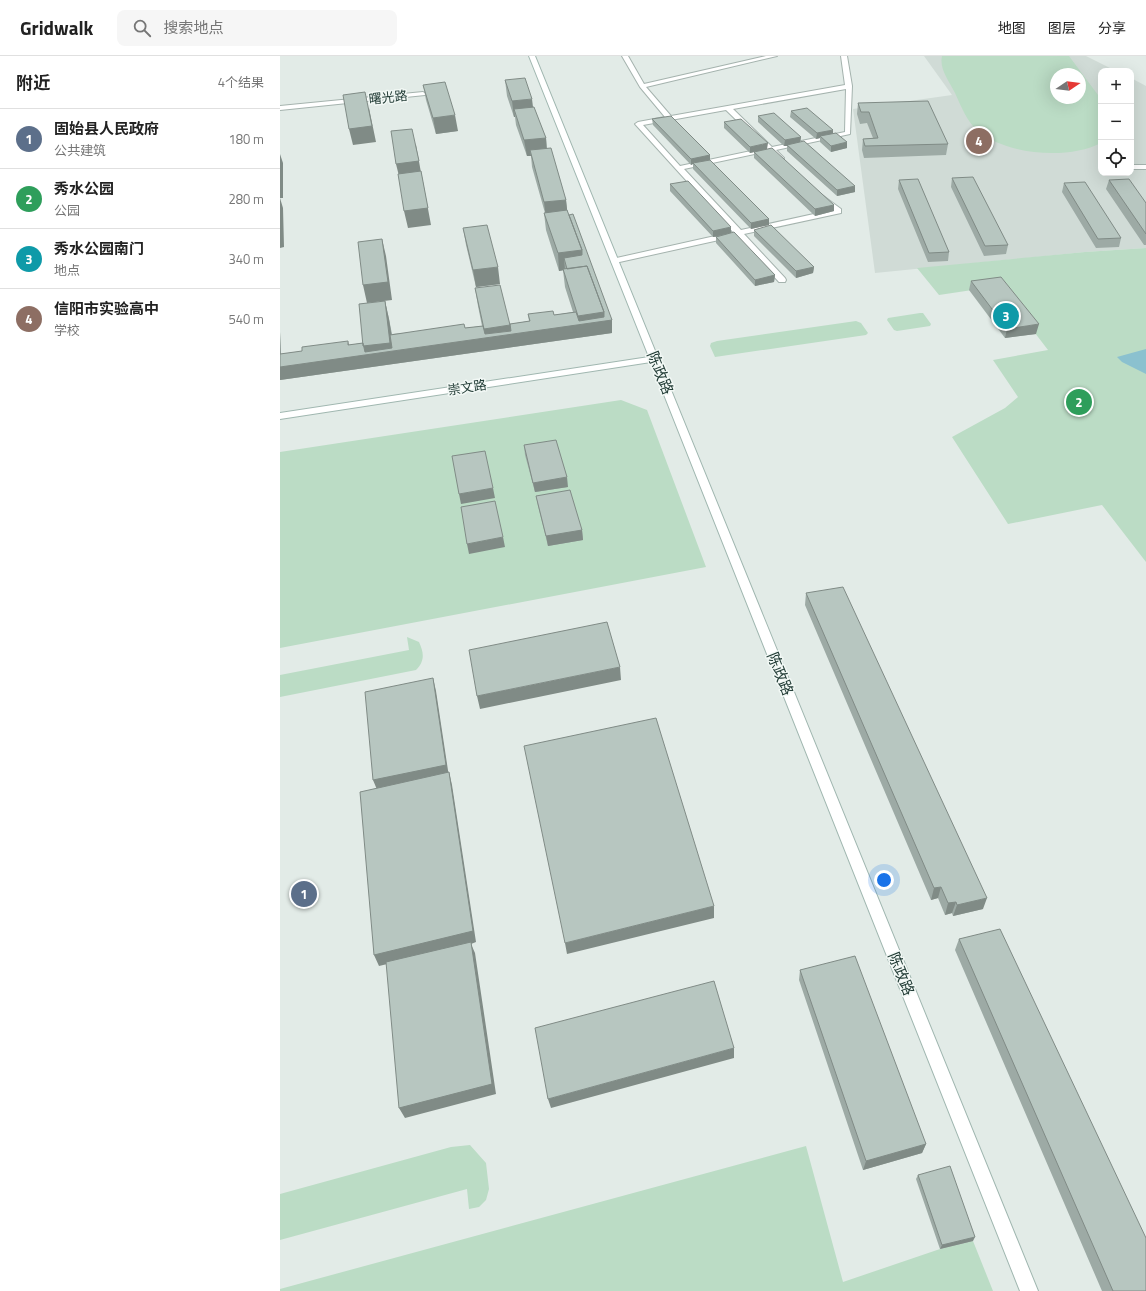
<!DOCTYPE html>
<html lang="zh">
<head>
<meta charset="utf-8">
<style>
	:root { --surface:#fff; --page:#f6f6f6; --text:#222; --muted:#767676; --line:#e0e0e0; --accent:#1a73e8 }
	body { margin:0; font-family:"Titillium Web","Noto Sans SC",sans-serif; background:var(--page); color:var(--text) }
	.controls { position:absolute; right:12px; top:12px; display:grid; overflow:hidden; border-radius:8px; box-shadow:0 4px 16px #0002 }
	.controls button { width:36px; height:36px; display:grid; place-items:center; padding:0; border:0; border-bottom:1px solid var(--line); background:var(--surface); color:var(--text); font:20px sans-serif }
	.compass { position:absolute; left:770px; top:12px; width:36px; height:36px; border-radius:50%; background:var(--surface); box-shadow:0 4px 16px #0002; rotate:77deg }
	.you { position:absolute; left:604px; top:824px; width:14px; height:14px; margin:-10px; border:3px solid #fff; border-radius:50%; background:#1a73e8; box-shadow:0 0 0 6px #1a73e833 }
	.badge { display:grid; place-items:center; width:26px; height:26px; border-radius:50%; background:var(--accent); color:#fff; font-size:13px; font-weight:700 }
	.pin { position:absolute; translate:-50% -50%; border:2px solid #fff; box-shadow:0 1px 4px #0006 }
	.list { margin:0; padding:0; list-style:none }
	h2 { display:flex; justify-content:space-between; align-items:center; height:52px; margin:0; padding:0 16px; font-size:17px }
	h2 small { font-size:13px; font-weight:400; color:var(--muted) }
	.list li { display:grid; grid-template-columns:26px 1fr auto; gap:12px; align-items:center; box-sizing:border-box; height:60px; padding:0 16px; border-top:1px solid var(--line) }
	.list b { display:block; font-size:15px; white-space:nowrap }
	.list p { margin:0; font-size:13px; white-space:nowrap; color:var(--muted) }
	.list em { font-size:13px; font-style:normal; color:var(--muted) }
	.icon { flex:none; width:22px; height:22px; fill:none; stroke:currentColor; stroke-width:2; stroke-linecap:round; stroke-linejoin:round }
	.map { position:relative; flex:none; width:866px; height:1235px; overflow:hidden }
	header { display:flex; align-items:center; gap:24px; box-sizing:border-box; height:56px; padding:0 20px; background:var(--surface); border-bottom:1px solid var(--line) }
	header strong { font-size:19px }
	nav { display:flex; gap:22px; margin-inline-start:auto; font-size:14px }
	.search { width:280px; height:36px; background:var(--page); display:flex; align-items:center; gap:10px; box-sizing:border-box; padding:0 14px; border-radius:8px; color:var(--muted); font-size:15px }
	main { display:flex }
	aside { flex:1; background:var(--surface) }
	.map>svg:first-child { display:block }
	.built { fill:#d0dbd6; fill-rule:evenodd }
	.green { fill:#bbdcc5; fill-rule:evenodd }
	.water { fill:#8bc1cf }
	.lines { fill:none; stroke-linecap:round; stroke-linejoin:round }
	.street-casing { stroke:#a5b3ae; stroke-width:2 }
	.secondary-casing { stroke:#a0b7b0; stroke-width:2 }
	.street { fill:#fff; fill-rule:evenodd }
	.secondary { fill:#fff; fill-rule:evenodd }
	.wall { fill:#9daaa5 }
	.shaded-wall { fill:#808b86 }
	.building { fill:#b7c6c0; stroke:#808b86 }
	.labels { text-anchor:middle; stroke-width:3; stroke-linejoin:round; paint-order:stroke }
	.far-street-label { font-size:13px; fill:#223c36; stroke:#f2f8f5 }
	.street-label { font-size:15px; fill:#223c36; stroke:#f2f8f5 }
</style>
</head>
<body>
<header>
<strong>Gridwalk</strong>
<div class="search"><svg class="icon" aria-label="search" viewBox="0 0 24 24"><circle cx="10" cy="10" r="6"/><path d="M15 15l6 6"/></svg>搜索地点</div>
<nav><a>地图</a><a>图层</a><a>分享</a></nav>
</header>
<main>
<aside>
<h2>附近<small>4个结果</small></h2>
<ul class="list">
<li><span class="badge" style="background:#5c6f8a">1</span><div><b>固始县人民政府</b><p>公共建筑</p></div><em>180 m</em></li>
<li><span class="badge" style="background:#2e9e5b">2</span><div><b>秀水公园</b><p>公园</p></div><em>280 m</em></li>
<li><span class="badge" style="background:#0f9aa8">3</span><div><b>秀水公园南门</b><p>地点</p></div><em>340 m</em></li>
<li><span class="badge" style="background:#8d6e63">4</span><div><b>信阳市实验高中</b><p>学校</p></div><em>540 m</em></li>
</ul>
</aside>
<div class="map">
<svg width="866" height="1235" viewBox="0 0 866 1235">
	<rect width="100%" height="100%" fill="#e2ebe7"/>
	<path class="built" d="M 644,0 L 806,0 L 836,15 L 821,15 L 821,117 L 851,117 L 851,22 L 866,30 L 866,192 L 805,196 L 595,217 L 573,53 L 672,39 ZM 776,18 L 800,18 L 800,42 L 776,42 Z"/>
	<path class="green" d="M 662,0 L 789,0 L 821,43 L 821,87 C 788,104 727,99 698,75 C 687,66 681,50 675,37 C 669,25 659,13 662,0 ZM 776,18 L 800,18 L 800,42 L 776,42 Z
		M 866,192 L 866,506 L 822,449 L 728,468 L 672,381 L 725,352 L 738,341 L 713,304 L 768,294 L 719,230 L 659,239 L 637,212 L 805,196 Z
		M 640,257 L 643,257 L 651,268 L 650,270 L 617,275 L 614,274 L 607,264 L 608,262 Z
		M 576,265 L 581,267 L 588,277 L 586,279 L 435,301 L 430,290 L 431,287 L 437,285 Z
		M 341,344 L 367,354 L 426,511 L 0,592 L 0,396 Z
		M 127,581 L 139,586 C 144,597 145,605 136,614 L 0,641 L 0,619 L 129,594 Z
		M 190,1089 L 206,1107 L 209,1133 L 206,1144 L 199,1151 L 189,1153 L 187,1133 L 0,1184 L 0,1138 L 171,1091 Z
		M 526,1090 L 563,1226 L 660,1193 L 693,1185 L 713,1235 L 0,1235 L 0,1233 Z"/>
	<path class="water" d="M 866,293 L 866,318 L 842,306 L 837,301 Z"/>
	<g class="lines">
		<defs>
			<path id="street" d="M 342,0 L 348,0 L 364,28 L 486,0 L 497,0 L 366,31 L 391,60 L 565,29 L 561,0 L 567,0 L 572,30 L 570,78 L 496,94 L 504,102 L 500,104 L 489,95 L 404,113 L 461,174 L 552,154 L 538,141 L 542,139 L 561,153 L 561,157 L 464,178 L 505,222 L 506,224 L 505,226 L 499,226 L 457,180 L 335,207 L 332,207 L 331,205 L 332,203 L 453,176 L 355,68 L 358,66 L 385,61 L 360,31 ZM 566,33 L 565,76 L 492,91 L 453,53 ZM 446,54 L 485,92 L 400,110 L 363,69 Z
				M 143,36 L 146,38 L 145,39 L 0,54 L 0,50 Z
				M 851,109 L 866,109 L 866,113 L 851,113 Z"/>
			<path id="secondary" d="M 249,0 L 255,0 L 758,1235 L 740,1235 L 371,306 L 0,363 L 0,357 L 369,301 Z"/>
		</defs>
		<use href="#street" class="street-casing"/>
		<use href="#secondary" class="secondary-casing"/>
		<use href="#street" class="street"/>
		<use href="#secondary" class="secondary"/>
	</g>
	<path class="wall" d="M 225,24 L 253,51 L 266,82 L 267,93 L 286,144 L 287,154 L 332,277 L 0,324 L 0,276 L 1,298 L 83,287 L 105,245 L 109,263 L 112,278 L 185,272 L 202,270 L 198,250 L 195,232 L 230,268 L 249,265 L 248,258 L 274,259 L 293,256 L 285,231 L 283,214 L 279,215 L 266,174 L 264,157 L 265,157 L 252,111 L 251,100 L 247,100 L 236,69 L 235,61 L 234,61 L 227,40 Z
		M 143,29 L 178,75 L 156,78 L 146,44 Z
		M 578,47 L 668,88 L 666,99 L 584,102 L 582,94 L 583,83 L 593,82 L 587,67 L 580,68 L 577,58 Z
		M 511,55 L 553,78 L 567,92 L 551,96 L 540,86 L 540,82 L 536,83 L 510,61 Z
		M 478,60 L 521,81 L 520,86 L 575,136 L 557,140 L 507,95 L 507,90 L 504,90 L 478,66 Z
		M 372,63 L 430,99 L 430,104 L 489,163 L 489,169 L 471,173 L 413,113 L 413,108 L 411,109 L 373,69 Z
		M 444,66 L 487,93 L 554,149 L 554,155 L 535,160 L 474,102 L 474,96 L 470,97 L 444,72 Z
		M 672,122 L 728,189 L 726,198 L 704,200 L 671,131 Z
		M 619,124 L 669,196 L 668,205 L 648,206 L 618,133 Z
		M 829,124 L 866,147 L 866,189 L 864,189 L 826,133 Z
		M 784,127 L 841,182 L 839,191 L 816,192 L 782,136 Z
		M 390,128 L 451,177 L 495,219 L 494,226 L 475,230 L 436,187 L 436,181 L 433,181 L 390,135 Z
		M 183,172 L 220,228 L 196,231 L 186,189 Z
		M 474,174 L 534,211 L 533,217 L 516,222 L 474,180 Z
		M 691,225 L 756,278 L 725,282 L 689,234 Z
		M 244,389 L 288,431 L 255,436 L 245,399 Z
		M 256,440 L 302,474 L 303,484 L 268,490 L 258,450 Z
		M 526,537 L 703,853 L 673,860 L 672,857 L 665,859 L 658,842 L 651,844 L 525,549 Z
		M 679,883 L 866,1235 L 822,1235 L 675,894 Z
		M 520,914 L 646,1088 L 642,1097 L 583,1114 L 519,924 Z
		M 638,1119 L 693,1185 L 660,1193 L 636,1123 Z"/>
	<path class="shaded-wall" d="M 252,43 L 254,59 L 234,53 L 235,61 L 234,61 L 232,45 Z
		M 89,52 L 96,86 L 73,89 L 69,73 Z
		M 175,59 L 178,75 L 156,78 L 153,62 Z
		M 553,74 L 553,80 L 540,80 L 540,82 L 536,83 L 537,77 Z
		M 521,81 L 520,87 L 507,89 L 507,90 L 504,90 L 505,84 Z
		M 266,82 L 267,98 L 250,94 L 251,100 L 247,100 L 244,84 Z
		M 567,86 L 567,92 L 551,96 L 551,90 Z
		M 488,87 L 487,93 L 470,97 L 470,91 Z
		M 136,89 L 142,122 L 120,124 L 116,108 Z
		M 0,98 L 3,107 L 3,142 L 0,142 L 3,152 L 4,191 L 0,192 Z
		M 430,99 L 430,105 L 413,107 L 413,108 L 411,109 L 411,103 Z
		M 141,115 L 151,169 L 128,172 L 124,155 Z
		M 575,130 L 575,136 L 557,140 L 557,134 Z
		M 286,144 L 288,161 L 266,163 L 264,146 Z
		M 554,149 L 554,155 L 535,160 L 535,153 Z
		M 489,163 L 489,169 L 471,173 L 471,167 Z
		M 451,171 L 451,177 L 433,181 L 433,175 Z
		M 102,183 L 106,200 L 112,244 L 87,247 L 83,229 Z
		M 302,194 L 303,212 L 284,202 L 285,214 L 279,215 L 278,197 Z
		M 218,211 L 220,228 L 196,231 L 193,214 Z
		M 534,211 L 533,217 L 516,222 L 516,215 Z
		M 495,219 L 494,226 L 475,230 L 475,224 Z
		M 105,245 L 109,263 L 114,295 L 204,273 L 230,269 L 299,269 L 298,260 L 324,256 L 332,264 L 332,277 L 0,324 L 0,276 L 1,311 L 68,289 L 68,285 L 71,297 L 83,290 Z
		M 759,268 L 756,278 L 725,282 L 727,273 Z
		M 287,421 L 288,431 L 255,436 L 253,427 Z
		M 213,432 L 215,442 L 181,448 L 179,438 Z
		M 302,474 L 303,484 L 268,490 L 266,480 Z
		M 223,481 L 225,491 L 189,498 L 187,488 Z
		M 340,611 L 341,624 L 200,653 L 197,640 Z
		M 153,622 L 156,635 L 169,721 L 98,736 L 93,724 Z
		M 169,716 L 172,729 L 196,886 L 191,888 L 195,897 L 216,1038 L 125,1062 L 119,1052 L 191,888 L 99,910 L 94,899 Z
		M 661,831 L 658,842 L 651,844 L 654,832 Z
		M 707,842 L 703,853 L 673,860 L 677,849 Z
		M 676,846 L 672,857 L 665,859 L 668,847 Z
		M 434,850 L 434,862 L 287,898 L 285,887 Z
		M 454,992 L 454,1002 L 271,1052 L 268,1043 Z
		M 646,1088 L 642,1097 L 583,1114 L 586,1105 Z
		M 695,1181 L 693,1185 L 660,1193 L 662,1189 Z"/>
	<path class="building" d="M 245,22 L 252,43 L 232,45 L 225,24 Z
		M 165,26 L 175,59 L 153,62 L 143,29 Z
		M 85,36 L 92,70 L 69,73 L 63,39 Z
		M 648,45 L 668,88 L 585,90 L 583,83 L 598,82 L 589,56 L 581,56 L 578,47 Z
		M 254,51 L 266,82 L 244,84 L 234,53 Z
		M 527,52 L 553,74 L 537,77 L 511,55 Z
		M 494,57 L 521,81 L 505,84 L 478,60 Z
		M 391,60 L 430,99 L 411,103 L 372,63 Z
		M 461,63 L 488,87 L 470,91 L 444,66 Z
		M 132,73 L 139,105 L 116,108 L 111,75 Z
		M 556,77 L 567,86 L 551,90 L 540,80 Z
		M 524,85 L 575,130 L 557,134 L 507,89 Z
		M 271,92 L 286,144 L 264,146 L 250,94 Z
		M 492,92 L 554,149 L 535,153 L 474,96 Z
		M 430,104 L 489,163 L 471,167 L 413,107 Z
		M 141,115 L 148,152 L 124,155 L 118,118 Z
		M 693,121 L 728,189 L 705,190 L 672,122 Z
		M 638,123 L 669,196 L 649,197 L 619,124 Z
		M 849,123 L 866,147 L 866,178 L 829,124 Z
		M 408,125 L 451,171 L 433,175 L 390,128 Z
		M 805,126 L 841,182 L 818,183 L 784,127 Z
		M 287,154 L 302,194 L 278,197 L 264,157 Z
		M 293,158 L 332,264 L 0,311 L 0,298 L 22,295 L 22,291 L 68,285 L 68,289 L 83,287 L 85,296 L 112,292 L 110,279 L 184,268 L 185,272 L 203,270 L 205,278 L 231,275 L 230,268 L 250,265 L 248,258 L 273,255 L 274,259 L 296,256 L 299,265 L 324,261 L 324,256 L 307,210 L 287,213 L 284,202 L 302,199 L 302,194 L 289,159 Z
		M 207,169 L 218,211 L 193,214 L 183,172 Z
		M 491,169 L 534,211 L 516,215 L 474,174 Z
		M 454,176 L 495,219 L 475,224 L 436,181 Z
		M 102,183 L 108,226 L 83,229 L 78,186 Z
		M 307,210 L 324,256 L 298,260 L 283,213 Z
		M 721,221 L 759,268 L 727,273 L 691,225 Z
		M 220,229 L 230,269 L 204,273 L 195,232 Z
		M 105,245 L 110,287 L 83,290 L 79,248 Z
		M 276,384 L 287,421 L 253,427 L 244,389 Z
		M 205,395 L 213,432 L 179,438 L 172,400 Z
		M 290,434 L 302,474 L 266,480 L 256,440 Z
		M 215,445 L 223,481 L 187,488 L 181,451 Z
		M 563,531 L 707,842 L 677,849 L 676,846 L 668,847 L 661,831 L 654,832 L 526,537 Z
		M 327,566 L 340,611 L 197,640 L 189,594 Z
		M 153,622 L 166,709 L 93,724 L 85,636 Z
		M 376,662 L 434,850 L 285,887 L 244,690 Z
		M 169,716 L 193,875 L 94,899 L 80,736 Z
		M 720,873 L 866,1182 L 866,1235 L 833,1235 L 679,883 Z
		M 191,886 L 212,1028 L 119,1052 L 106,906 Z
		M 575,900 L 646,1088 L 586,1105 L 520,914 Z
		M 434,925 L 454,992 L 268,1043 L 255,972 Z
		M 670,1110 L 695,1181 L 662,1189 L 638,1119 Z"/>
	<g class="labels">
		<g class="far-street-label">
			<text transform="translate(108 41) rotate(-6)" y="5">曙光路</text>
			<text transform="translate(187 331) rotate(-9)" y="5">崇文路</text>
		</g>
		<g class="street-label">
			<text transform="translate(380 317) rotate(68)" y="5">陈政路</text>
			<text transform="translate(500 618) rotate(68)" y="5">陈政路</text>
			<text transform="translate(621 918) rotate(68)" y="5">陈政路</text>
		</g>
	</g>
</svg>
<div class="controls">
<button>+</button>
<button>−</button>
<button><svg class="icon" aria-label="locate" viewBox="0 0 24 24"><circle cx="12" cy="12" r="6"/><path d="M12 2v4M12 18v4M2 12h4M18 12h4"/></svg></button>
</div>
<svg class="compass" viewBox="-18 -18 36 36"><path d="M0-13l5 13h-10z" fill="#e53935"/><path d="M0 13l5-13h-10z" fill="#767676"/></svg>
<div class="you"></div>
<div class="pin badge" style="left:24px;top:838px;background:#5c6f8a">1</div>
<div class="pin badge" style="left:799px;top:346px;background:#2e9e5b">2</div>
<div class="pin badge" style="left:726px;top:260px;background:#0f9aa8">3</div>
<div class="pin badge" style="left:699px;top:85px;background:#8d6e63">4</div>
</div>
</main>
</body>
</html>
